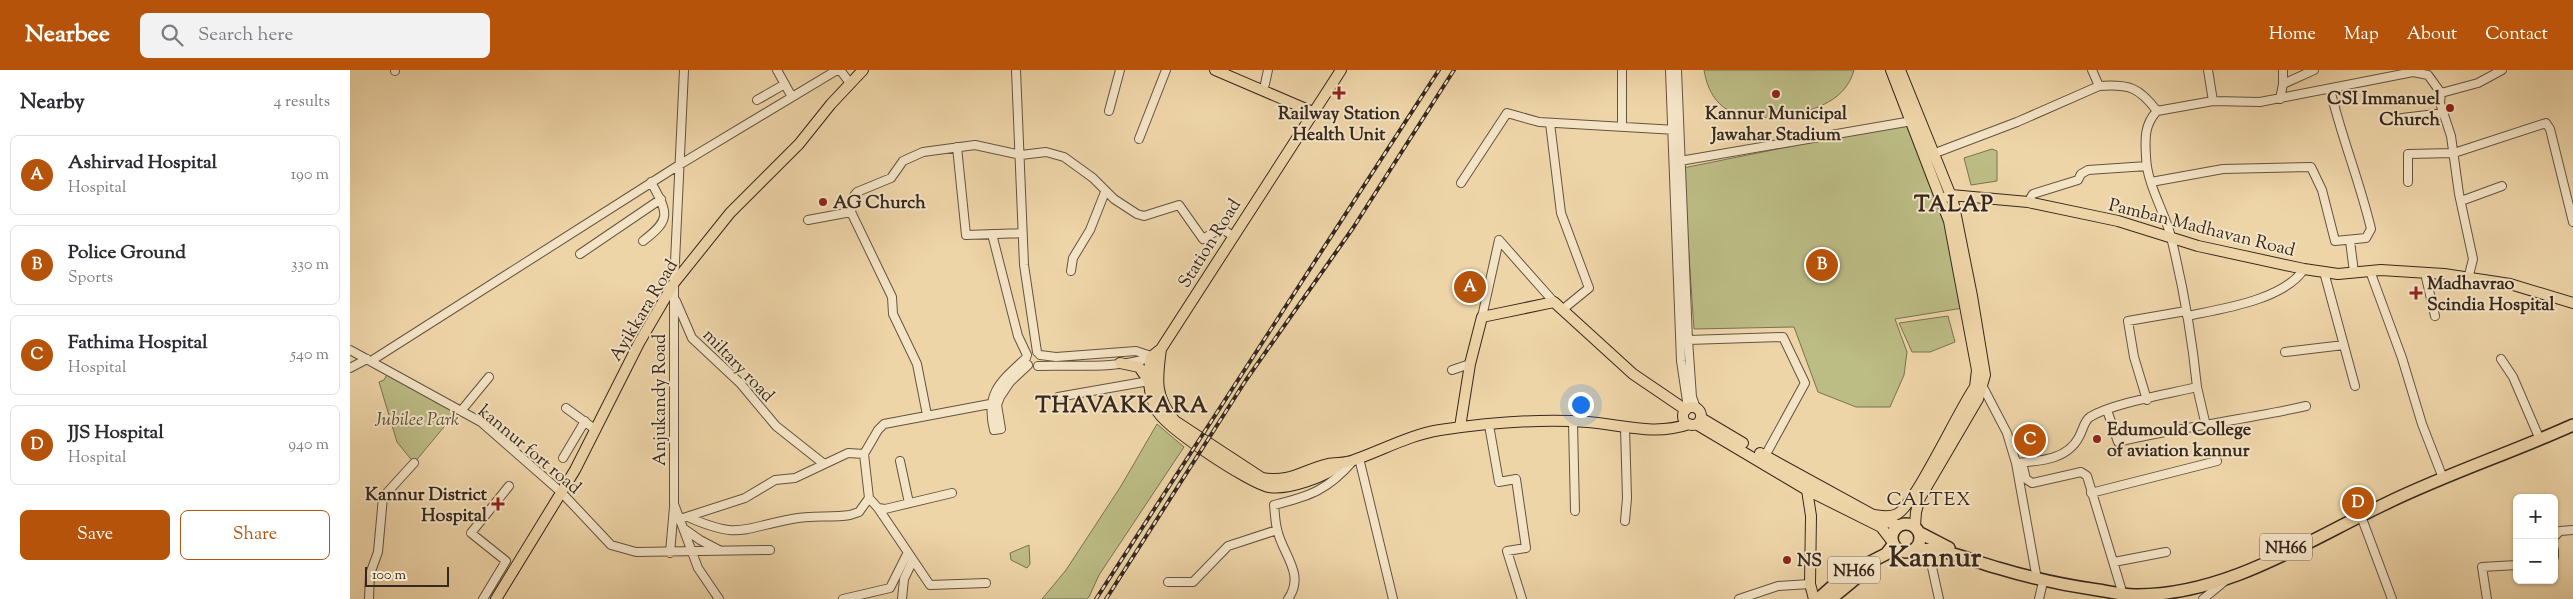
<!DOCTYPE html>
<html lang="en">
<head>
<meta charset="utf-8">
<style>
	:root { --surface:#fff; --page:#f2f2f3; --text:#2b2b33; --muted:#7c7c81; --line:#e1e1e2; --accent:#b45309 }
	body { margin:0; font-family:"Sorts Mill Goudy",serif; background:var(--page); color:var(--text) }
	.controls { position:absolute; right:15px; bottom:15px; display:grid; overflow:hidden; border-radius:8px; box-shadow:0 1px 4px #0004 }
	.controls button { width:45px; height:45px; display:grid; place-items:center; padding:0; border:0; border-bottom:1px solid var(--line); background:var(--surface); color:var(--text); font:25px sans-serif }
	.scale { position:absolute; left:15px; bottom:12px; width:84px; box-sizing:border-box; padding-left:5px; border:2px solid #36281e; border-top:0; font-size:14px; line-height:18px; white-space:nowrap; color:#36281e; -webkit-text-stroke:4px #f4e4c6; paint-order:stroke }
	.you { position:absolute; left:1230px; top:334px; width:18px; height:18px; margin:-12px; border:4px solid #fff; border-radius:50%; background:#1a73e8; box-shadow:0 0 0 8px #1a73e833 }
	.badge { display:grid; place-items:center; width:32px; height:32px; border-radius:50%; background:var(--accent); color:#fff; font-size:16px; font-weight:700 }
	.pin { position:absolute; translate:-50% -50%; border:2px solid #fff; box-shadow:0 1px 5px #0006 }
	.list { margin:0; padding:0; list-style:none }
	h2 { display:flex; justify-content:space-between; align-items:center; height:65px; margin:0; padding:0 20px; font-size:21px }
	h2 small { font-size:16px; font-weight:400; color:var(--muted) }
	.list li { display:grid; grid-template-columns:32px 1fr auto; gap:15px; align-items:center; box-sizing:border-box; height:80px; margin:0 10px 10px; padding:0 10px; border:1px solid var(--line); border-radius:8px }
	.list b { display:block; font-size:19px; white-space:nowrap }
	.list p { margin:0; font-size:16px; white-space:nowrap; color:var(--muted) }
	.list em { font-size:16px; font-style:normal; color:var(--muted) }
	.actions { display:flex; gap:10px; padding:15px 20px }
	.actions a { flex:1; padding:11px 0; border:1px solid var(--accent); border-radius:8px; text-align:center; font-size:18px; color:var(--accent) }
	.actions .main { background:var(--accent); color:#fff }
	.icon { flex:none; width:28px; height:28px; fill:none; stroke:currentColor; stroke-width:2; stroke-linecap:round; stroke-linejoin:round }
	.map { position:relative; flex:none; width:2223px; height:529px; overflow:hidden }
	header { display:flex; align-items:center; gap:30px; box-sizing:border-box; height:70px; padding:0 25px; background:var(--accent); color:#fff }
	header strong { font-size:24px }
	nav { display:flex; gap:28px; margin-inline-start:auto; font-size:18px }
	.search { width:350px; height:45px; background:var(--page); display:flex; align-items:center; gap:12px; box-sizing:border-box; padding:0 18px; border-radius:8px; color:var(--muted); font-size:19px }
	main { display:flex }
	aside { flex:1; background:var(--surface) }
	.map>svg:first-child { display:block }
	.green { fill:#bcbc85; stroke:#797252 }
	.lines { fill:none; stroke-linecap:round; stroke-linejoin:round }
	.minor-casing { stroke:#645340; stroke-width:10 }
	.major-casing { stroke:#36281e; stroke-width:12 }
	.highway-casing { stroke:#36281e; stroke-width:14 }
	.minor { stroke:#f4e4c6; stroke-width:8 }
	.major { stroke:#eed5a8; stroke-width:10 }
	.highway { stroke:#eed5a8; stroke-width:11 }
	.rail-casing { stroke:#36281e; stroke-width:4 }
	.rail { stroke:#f4e4c6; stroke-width:2; stroke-dasharray:5.5; stroke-linecap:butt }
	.poi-dot { fill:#8f2418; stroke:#f4e4c6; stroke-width:2 }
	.labels { text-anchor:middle; stroke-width:4; stroke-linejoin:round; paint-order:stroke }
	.shield { fill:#f4e4c6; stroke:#6f6050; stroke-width:1 }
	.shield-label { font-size:16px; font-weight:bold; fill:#36281e }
	.poi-label { font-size:18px; font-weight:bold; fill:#36281e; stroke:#f4e4c6; text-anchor:start }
	.street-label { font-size:18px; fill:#36281e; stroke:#f4e4c6 }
	.park-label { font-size:18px; font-style:italic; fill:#584d38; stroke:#f4e4c6 }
	.neighbourhood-label { font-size:19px; letter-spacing:1px; fill:#36281e; stroke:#f4e4c6 }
	.district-label { font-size:22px; font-weight:bold; letter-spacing:1px; fill:#36281e; stroke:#f4e4c6 }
	.town-label { font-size:28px; font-weight:bold; fill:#36281e; stroke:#f4e4c6 }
</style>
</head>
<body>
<header>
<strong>Nearbee</strong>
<div class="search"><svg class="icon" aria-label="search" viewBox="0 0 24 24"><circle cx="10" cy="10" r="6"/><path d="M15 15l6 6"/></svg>Search here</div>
<nav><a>Home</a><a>Map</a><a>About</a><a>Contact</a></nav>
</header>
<main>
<aside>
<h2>Nearby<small>4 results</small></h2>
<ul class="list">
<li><span class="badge">A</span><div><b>Ashirvad Hospital</b><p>Hospital</p></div><em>190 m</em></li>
<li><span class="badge">B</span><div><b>Police Ground</b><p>Sports</p></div><em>330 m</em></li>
<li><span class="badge">C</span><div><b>Fathima Hospital</b><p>Hospital</p></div><em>540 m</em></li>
<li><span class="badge">D</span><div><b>JJS Hospital</b><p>Hospital</p></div><em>940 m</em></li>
</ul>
<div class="actions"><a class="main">Save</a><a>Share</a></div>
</aside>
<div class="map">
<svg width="2223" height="529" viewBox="0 0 2223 529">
	<rect width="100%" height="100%" fill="#eed5a8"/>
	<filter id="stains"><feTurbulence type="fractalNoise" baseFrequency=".004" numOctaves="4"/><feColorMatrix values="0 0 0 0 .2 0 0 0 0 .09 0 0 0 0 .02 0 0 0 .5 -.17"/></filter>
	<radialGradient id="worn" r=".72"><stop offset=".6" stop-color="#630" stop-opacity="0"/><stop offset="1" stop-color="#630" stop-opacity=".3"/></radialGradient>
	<path class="green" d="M 1354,0 L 1504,0 C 1496,30 1466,40 1439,45 C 1398,52 1362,48 1354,0 Z
		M 1557,53 L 1595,152 L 1613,238 L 1545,249 L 1557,282 L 1554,305 L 1540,337 L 1506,337 L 1468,322 L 1444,257 L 1344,259 L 1333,98 Z
		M 1642,79 L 1647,81 L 1647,111 L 1621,115 L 1614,88 Z
		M 1598,246 L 1605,272 L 1580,282 L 1562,282 L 1549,253 Z
		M 39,301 L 108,340 L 64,393 L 47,372 L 29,312 L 34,310 Z
		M 807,354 L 834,377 L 749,505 L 739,527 L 737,529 L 692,529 L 716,500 L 771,416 Z
		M 679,475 L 680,494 L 677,498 L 661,490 L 660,483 Z"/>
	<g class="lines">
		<defs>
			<path id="minor" d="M 334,0 L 324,213 L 324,434 L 348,498 L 369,529
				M 427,0 L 442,27
				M 490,0 L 500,13
				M 666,0 L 674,195 L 687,282
				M 1320,0 L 1331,291 L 1338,338
				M 1327,0 L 1338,270 L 1342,327 L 1346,338
				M 45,1 L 45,0
				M 915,14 L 918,0
				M 1933,14 L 1933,0
				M 2091,23 L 2090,33 L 2101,66 L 2109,124 L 2123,189 L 2118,209
				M 1930,29 L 1933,14 L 1964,0
				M 407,30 L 435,14
				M 1863,31 L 1910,32 L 2063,2 L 2078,5 L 2091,23 L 2128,13 L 2152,0
				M 759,41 L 770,0
				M 1807,41 L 1863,31 L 1858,0
				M 2052,48 L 2094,43
				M 1200,53 L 1211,143 L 1239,218 L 1212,240
				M 1272,57 L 1272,0
				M 789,69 L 816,0
				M 607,77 L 616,165 L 672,163
				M 1580,85 L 1667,52 L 1749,16 L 1742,0
				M 1330,91 L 1562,51
				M 1801,112 L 1873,99 L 1961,97 L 1972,120 L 1985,171 L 2016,168 L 2021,159 C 2010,112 1991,66 1980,19
				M 2058,112 L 2058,84 L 2104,83 L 2196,53 L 2200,59 L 2223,152
				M 1111,113 L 1157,43 L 1189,52 L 1326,60
				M 2111,131 L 2152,116
				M 1678,132 L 1683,124 L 1728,110 L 1731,104 L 1738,100 L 1797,96
				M 501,142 L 542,227 L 543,244 L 567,294 L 577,345
				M 458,150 L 501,142 L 504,126 L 507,122 L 541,108 L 553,91 L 573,82 L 625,75 L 671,85 L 696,82 L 714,87 L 743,108 L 764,129 L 787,144 L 794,146 L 829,135 L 853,169 L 871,158 L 883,166
				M 642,164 L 668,266 L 677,285
				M 1149,170 L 1204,232
				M 293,171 C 322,149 318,143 301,112
				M 2000,171 L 2004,202
				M 230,184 L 311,129
				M 721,201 L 723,188 L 740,160 L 755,122
				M 2020,201 L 2052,288 L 2072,354 L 2091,403
				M 1974,202 L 2005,316
				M 2075,203 L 2085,246
				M 326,231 L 342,268 L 390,313 L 426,356 L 474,394
				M 1837,246 C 1871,239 1934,230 1954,199
				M 1132,247 L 1149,170
				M 1338,270 L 1433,267 L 1455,313 L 1415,386
				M 0,280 L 131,352 L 212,423 L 261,475 L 286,482 L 420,480
				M 1935,282 L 1994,275
				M 690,285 L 706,287 L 786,281 L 807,288
				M 676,288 C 650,312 635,323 644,360 L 651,359 L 647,335 L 650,327 L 660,312 L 678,295
				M 2151,289 L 2163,307 L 2188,365
				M 21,291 L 329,95 L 487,0
				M 688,296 C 721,295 771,299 801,287
				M 0,298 L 17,289
				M 1102,300 L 1120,294
				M 1628,317 L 1633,317 L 1657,363 L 1666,393 L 1686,504
				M 1847,317 L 1856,356
				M 708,327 L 799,311
				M 1797,330 L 1784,287 L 1778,251 L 1836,241
				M 216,338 L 246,360
				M 1757,340 L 1768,372 C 1830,357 1894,350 1956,336
				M 111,341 L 139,307
				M 1223,352 L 1225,441
				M 1139,355 L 1149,412 L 1166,409 L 1176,478 L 1157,481 L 1172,529
				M 1275,357 L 1277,428 L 1275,451
				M 514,384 L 519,428 L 528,438 L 535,439 L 602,423
				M 213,388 L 235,351
				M 1009,388 L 1043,529
				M 550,391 L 559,433
				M 1666,393 C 1690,391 1717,390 1729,367 C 1733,360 1734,351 1740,347 C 1763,333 1819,324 1847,317 C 1842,267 1833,216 1821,167 C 1814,140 1797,115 1796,87 C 1795,69 1794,55 1807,41 C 1789,17 1779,14 1749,16
				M 1672,393 L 1676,409 L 1682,413 L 1731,402 L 1737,406 L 1771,518
				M 1741,423 L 1867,391
				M 528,438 L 580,515 L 636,513
				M 2011,446 L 2042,529
				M 338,447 C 390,470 392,458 442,449 C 462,445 481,448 500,445 L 509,442 L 519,428
				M 330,449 L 395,428 L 425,410 L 445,408 L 498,383 L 514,384 L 528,360 L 534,354 L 640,334
				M 333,458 L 350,470 L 369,480
				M 2204,467 L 2210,461 L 2223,460
				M 1578,479 L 1589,529
				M 2204,480 L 2204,487
				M 320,483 L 324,437
				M 1764,492 L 1816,482
				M 818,512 L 843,512 L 878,476 L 927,460
				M 19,529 L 20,504 L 28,482 L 33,427 L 64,393
				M 133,529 L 156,491 L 121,463 L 159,416
				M 493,529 L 540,518 L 557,484
				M 552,529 L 554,509 L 562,492
				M 938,529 C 956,504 932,484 927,459 C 925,451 925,443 924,435 C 960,426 978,420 1003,391
				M 1389,529 L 1428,516 L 1460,514
				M 1689,529 L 1693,512
				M 1853,529 L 1875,511
				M 2137,529 L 2132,497 L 2167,495"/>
			<path id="major" d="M 865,0 L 963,42
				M 991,0 L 811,279 C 807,309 804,326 825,351 L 912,408 C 941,413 952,400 978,394 C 986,392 995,394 1004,390 C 1033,380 1059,365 1090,360 C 1138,353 1189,348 1238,352 C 1273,355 1305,366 1339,354
				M 1550,0 L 1603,131 L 1622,226 L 1635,305 L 1628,329 L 1570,428 L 1566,442 L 1565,456
				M 1592,128 L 1601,125 L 1678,132 L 1768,151 L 1848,176 L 1954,199 L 1988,204 L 2031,200 L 2094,204 L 2160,214 L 2223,233
				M 811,279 L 801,287 C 797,305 798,322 806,339 C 814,357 899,413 919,417 C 937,420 977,407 990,394
				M 770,293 L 789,297 L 798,310
				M1333 346a9 9 0 1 1 18 0a9 9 0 1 1-18 0Z
				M 1351,348 L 1393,373
				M 1346,354 L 1457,420 L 1531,457 L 1541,470
				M 1110,357 L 1120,294 L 1132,247 L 1204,232 L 1283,304 L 1336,340
				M 1410,383 L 1534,451 L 1548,455
				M 1457,420 L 1461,446 L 1460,514 L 1464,529
				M 1524,445 C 1532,446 1539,448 1547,444 C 1565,435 1608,341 1625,317 L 1627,300 L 1599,151 L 1541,0
				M 146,529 L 225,400 L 289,273 L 324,213 L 380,143 L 449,74 L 481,34 L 513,0"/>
			<path id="highway" d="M1542 468a14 14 0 1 1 28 0a14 14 0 1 1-28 0Z
				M 1570,463 L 1599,478
				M 1564,480 C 1591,476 1622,491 1648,498 C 1681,508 1713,515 1748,520 C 1760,522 1773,525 1785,525 C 1875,526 1957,471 2035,434 C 2096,404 2161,383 2223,355
				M 1468,529 L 1495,505 L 1536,484 L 1543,475
				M 1481,529 L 1516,500"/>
		</defs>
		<use href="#minor" class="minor-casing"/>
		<use href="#major" class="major-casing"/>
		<use href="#highway" class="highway-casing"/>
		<use href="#minor" class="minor"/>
		<use href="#major" class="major"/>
		<use href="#highway" class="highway"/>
		<defs>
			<path id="rail" d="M 746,529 L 1089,0
				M 756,529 L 896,310 L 1003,158 L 1104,0"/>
		</defs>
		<use href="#rail" class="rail-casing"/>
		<use href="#rail" class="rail"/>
	</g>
	<g class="poi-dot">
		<path d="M986.5 15.5h5v5h5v5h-5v5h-5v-5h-5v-5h5z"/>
		<circle cx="1426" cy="24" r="5"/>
		<circle cx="2100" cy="38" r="5"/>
		<circle cx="473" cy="132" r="5"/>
		<path d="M2063.5 215.5h5v5h5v5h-5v5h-5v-5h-5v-5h5z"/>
		<circle cx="1747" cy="369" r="5"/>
		<path d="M145.5 426.5h5v5h5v5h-5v5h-5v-5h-5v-5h5z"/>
		<circle cx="1437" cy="490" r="5"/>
	</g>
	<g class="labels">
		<g class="shield">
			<rect x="1910" y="463.5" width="52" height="27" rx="4"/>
			<rect x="1478" y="486.5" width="52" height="27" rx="4"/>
		</g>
		<g class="shield-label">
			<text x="1936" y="483">NH66</text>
			<text x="1504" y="506">NH66</text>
		</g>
		<g class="poi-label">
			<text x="2090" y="34" text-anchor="end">CSI Immanuel<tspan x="2090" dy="21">Church</tspan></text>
			<text x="989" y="49" text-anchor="middle">Railway Station<tspan x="989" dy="21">Health Unit</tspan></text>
			<text x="1426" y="49" text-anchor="middle">Kannur Municipal<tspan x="1426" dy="21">Jawahar Stadium</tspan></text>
			<text x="483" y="138">AG Church</text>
			<text x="2077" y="219">Madhavrao<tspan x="2077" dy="21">Scindia Hospital</tspan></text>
			<text x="1757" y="365">Edumould College<tspan x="1757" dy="21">of aviation kannur</tspan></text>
			<text x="137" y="430" text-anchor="end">Kannur District<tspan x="137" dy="21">Hospital</tspan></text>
			<text x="1447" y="496">NS</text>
		</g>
		<g class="street-label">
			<text transform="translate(1852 157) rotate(14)" y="6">Pamban Madhavan Road</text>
			<text transform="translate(859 173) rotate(-58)" y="6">Station Road</text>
			<text transform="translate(293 240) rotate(-59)" y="6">Ayikkara Road</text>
			<text transform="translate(389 295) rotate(46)" y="6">miltary road</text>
			<text transform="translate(309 330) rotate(-90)" y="6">Anjukandy Road</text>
			<text transform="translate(180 379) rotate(40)" y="6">kannur fort road</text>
		</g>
		<g class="park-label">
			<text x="67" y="355">Jubilee Park</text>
		</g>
		<g class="neighbourhood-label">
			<text x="1579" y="435">CALTEX</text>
		</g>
		<g class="district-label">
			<text x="1604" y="141">TALAP</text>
			<text x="772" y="342">THAVAKKARA</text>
		</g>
		<g class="town-label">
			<text x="1585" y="496">Kannur</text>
		</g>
	</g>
	<rect width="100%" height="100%" filter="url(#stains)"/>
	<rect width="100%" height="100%" fill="url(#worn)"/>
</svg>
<div class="controls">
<button>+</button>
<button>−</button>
</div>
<div class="scale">100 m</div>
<div class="you"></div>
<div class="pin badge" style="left:1120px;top:217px">A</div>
<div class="pin badge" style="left:1472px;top:195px">B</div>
<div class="pin badge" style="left:1680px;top:370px">C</div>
<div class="pin badge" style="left:2008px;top:433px">D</div>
</div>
</main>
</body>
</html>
